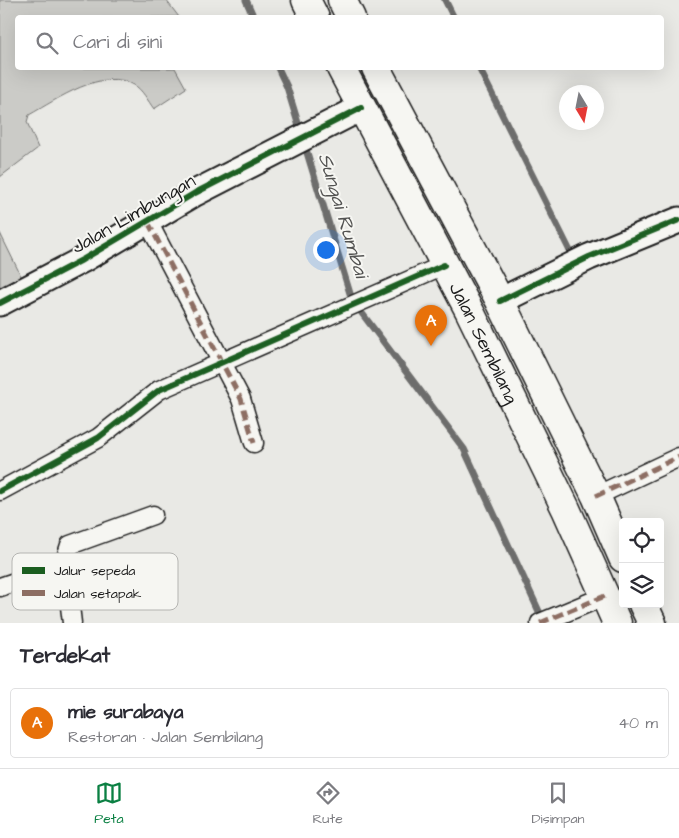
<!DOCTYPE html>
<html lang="id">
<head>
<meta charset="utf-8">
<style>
	:root { --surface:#fff; --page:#f2f2f3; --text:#2b2b33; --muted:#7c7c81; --line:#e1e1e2; --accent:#0b8043 }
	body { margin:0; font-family:"Architects Daughter",sans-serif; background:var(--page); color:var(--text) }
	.controls { position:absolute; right:15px; bottom:15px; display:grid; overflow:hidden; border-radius:5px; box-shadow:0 5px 20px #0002 }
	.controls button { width:45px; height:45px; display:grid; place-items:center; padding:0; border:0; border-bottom:1px solid var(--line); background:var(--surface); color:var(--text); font:25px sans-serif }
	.compass { position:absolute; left:559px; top:85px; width:45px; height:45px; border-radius:50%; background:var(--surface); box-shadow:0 5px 20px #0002; rotate:170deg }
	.you { position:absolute; left:325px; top:249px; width:18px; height:18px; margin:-12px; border:4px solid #fff; border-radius:50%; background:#1a73e8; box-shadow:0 0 0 8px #1a73e833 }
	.badge { display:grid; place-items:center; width:32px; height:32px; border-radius:50%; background:var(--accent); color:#fff; font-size:16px; font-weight:700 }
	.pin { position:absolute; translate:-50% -41px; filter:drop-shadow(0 1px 2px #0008) }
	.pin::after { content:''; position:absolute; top:26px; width:18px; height:15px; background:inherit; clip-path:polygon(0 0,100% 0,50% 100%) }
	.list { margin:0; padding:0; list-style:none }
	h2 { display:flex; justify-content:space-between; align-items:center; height:65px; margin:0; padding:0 20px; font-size:21px }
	h2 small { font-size:16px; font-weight:400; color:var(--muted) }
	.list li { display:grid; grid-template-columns:32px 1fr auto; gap:15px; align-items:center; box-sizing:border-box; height:70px; margin:0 10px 10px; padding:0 10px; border:1px solid var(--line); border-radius:5px }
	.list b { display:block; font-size:19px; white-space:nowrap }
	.list p { margin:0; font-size:16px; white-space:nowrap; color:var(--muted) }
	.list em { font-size:16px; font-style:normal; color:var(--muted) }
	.icon { flex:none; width:28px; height:28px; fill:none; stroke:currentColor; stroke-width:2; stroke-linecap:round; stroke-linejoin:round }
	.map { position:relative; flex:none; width:679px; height:623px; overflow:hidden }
	.search { position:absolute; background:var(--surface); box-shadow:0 5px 20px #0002; left:15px; right:15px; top:15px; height:55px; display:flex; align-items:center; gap:12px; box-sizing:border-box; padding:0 18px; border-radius:5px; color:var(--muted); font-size:19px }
	.sheet { height:145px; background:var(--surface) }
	nav { display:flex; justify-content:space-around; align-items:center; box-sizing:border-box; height:70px; border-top:1px solid var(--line); background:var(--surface); font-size:14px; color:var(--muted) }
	nav a { display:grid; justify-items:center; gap:2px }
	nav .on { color:var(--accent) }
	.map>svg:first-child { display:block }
	.green { fill:#cbcbc7; stroke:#747472 }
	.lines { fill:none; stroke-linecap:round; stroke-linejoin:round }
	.stream { stroke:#6d6d6c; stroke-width:7 }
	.street-casing { stroke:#1c1c1c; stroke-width:21 }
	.secondary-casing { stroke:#1c1c1c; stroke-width:29 }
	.primary-casing { stroke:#1c1c1c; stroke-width:31 }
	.street { stroke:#f6f6f2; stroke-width:18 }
	.secondary { stroke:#f6f6f2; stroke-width:25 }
	.primary { stroke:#f6f6f2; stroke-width:28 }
	.quiet { stroke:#8d6e63; stroke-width:5; stroke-dasharray:10 5; stroke-linecap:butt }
	.cycleway-casing { stroke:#f6f6f2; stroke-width:9 }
	.cycleway { stroke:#1b5e20; stroke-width:6 }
	.labels { text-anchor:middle; stroke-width:4; stroke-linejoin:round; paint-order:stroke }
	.street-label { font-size:19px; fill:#1c1c1c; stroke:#f6f6f2 }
	.water-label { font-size:20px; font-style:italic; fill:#525251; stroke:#f6f6f2 }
	.key { fill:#f6f6f2; stroke:#b5b5b2; stroke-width:1 }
	.key-label { font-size:14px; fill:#1c1c1c }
</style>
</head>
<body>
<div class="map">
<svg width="679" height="623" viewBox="0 0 679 623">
	<rect width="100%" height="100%" fill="#e9e9e5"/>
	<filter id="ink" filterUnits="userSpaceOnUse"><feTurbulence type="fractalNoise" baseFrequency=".02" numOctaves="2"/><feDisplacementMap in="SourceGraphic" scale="10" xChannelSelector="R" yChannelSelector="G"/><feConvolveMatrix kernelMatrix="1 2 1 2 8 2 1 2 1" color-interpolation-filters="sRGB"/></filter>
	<g filter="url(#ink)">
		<path class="green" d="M 0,0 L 166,0 L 179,17 L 18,18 L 18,68 L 175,68 L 186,88 L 154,109 C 148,101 142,89 134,85 C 104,66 56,100 29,115 L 27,122 L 38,148 L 0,177 Z
			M 0,233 L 23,280 L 0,291 Z"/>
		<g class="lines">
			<path class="stream" d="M 246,0 L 254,18
				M 445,0 L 454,18
				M 278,68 L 287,87 L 352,300 L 464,449 L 543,620
				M 479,68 L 570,251"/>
			<defs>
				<path id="street" d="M 148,222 L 241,399 L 254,443
					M 0,491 L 98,438 L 159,390 L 444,265
					M 596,496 L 679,457
					M 62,570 L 70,545 L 153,515
					M 0,587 L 53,569 L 62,570 L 69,598 L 72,623
					M 540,623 L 605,596"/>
				<path id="secondary" d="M 500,301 L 589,257 L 679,220
					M 0,303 L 82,260 L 195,193 L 361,108"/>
				<g id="primary">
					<path d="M 306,0 L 315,18"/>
					<path d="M 342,0 L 351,18"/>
					<path id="s1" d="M 341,68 L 470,312 L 566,509 L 617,623"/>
					<path d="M 376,68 L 500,301 L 596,496 L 623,558"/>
					<path d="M 643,604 L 652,623"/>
				</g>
			</defs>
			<use href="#street" class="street-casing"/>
			<use href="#secondary" class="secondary-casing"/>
			<use href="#primary" class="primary-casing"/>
			<use href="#street" class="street"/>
			<use href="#secondary" class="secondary"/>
			<use href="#primary" class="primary"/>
			<path class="quiet" d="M 148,222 L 241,399 L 254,443
				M 596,496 L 679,457
				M 540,623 L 605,596"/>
			<defs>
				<path id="cycleway" d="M 500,301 L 589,257 L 679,220
					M 0,303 L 82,260 L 195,193 L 361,108
					M 0,491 L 98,438 L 159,390 L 444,265"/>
			</defs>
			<use href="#cycleway" class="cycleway-casing"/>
			<use href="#cycleway" class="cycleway"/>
		</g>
	</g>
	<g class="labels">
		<g class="street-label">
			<text transform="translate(133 213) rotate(-30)" y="7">Jalan Limbungan</text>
			<text dy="7" stroke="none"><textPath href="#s1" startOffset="310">Jalan Sembilang</textPath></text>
		</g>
		<g class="water-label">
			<text transform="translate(344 215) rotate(73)" y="7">Sungai Rumbai</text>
		</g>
	</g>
	<rect x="12" y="553" width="166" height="57" rx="8" class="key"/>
	<rect x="22" y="567" width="23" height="7" fill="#1b5e20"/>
	<rect x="22" y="590" width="23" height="6" fill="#8d6e63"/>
	<g class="key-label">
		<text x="54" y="575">Jalur sepeda</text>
		<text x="54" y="598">Jalan setapak</text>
	</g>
</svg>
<div class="controls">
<button><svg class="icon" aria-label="locate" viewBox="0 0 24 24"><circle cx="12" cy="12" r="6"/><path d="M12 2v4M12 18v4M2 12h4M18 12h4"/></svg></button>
<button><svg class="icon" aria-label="layers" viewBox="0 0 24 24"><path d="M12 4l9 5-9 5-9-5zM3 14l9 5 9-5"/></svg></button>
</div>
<svg class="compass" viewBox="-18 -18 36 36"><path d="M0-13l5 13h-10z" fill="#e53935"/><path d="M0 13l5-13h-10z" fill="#7c7c81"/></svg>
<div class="you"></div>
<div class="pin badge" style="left:431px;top:346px;background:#e8710a">A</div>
<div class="search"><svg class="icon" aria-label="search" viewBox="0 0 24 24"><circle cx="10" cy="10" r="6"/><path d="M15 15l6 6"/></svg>Cari di sini</div>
</div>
<section class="sheet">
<h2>Terdekat<small></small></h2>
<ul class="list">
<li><span class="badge" style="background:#e8710a">A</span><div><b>mie surabaya</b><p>Restoran · Jalan Sembilang</p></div><em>40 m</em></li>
</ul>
</section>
<nav>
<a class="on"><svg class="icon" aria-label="map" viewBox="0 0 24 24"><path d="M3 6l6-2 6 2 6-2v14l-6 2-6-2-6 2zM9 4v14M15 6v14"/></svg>Peta</a>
<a><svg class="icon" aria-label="directions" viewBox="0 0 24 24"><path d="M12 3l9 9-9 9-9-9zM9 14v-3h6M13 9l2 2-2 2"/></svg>Rute</a>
<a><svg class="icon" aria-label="saved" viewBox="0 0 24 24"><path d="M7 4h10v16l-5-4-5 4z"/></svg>Disimpan</a>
</nav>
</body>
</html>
